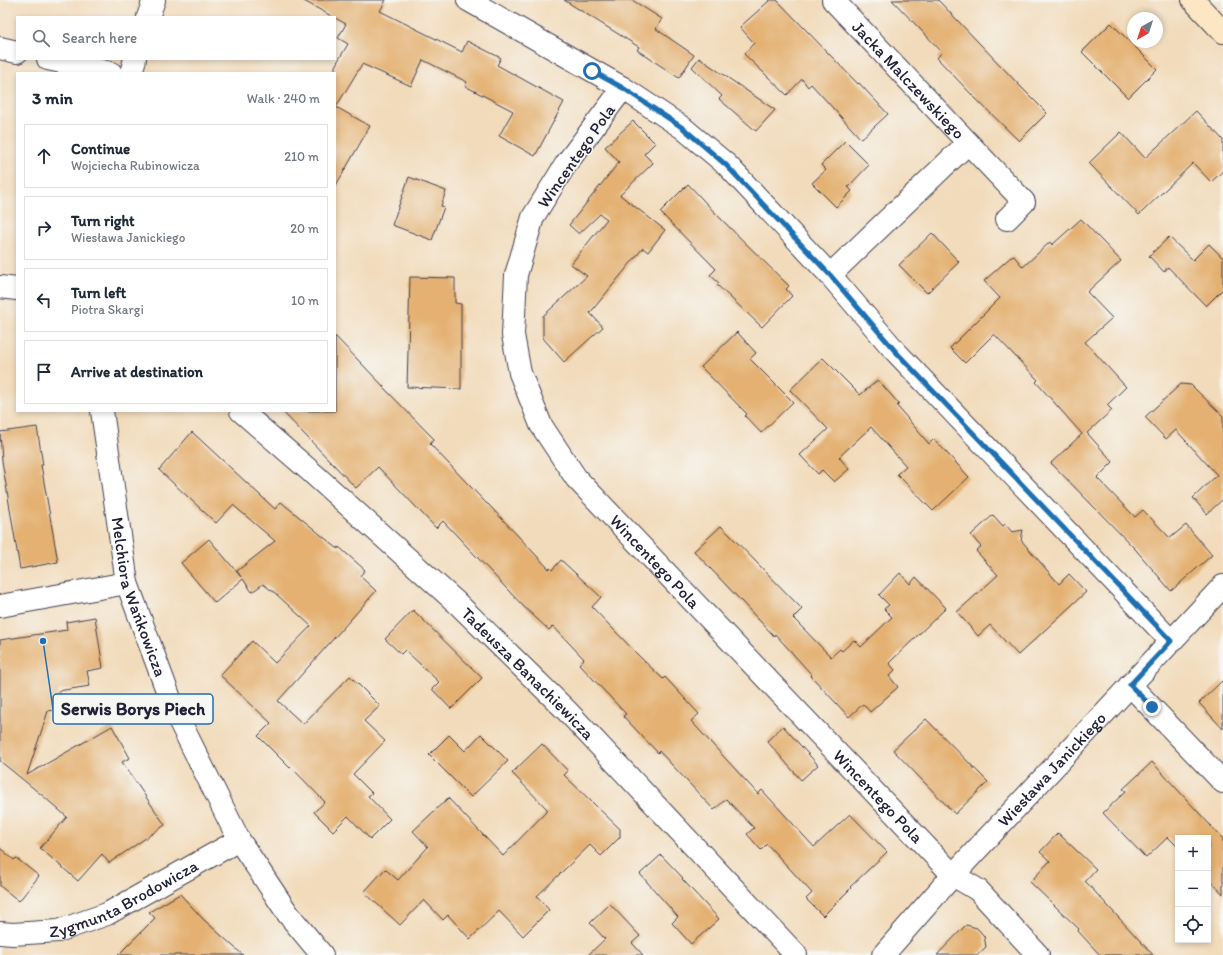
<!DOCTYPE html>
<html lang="en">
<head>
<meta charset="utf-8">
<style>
	:root { --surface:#fff; --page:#f2f2f3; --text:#1f2937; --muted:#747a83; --line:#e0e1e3 }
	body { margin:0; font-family:Itim,sans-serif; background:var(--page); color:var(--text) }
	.controls { position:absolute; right:12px; bottom:12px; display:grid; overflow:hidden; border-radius:0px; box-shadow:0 2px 6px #0003 }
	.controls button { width:36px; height:36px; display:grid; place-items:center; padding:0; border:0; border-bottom:1px solid var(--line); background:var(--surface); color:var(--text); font:20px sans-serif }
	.compass { position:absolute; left:1127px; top:12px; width:36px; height:36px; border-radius:50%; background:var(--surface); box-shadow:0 2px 6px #0003; rotate:219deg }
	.stop { position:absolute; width:12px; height:12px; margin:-9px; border:3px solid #1f6fb2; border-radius:50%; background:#fff }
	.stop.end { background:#1f6fb2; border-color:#fff; box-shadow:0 1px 4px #0008 }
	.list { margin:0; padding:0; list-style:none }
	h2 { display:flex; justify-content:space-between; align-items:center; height:52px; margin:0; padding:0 16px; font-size:17px }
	h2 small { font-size:13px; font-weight:400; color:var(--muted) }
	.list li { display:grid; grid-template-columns:26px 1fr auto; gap:12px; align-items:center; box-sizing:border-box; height:64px; margin:0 8px 8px; padding:0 8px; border:1px solid var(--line); border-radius:0px }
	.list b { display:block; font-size:15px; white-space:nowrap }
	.list p { margin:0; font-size:13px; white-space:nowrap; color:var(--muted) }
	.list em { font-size:13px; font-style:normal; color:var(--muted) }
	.icon { flex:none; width:22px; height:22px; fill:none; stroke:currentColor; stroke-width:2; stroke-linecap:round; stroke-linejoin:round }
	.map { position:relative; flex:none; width:1223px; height:955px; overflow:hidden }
	.search { position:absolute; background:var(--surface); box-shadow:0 2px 6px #0003; left:16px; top:16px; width:320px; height:44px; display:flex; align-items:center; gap:10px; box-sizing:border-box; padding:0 14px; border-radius:0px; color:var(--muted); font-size:15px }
	.panel { position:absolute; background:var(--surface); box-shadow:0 2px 6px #0003; left:16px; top:72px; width:320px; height:340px; border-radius:0px }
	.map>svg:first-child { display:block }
	.building { fill:#e4b172 }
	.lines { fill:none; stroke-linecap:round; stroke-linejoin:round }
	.street-casing { stroke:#413e4e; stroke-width:24 }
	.secondary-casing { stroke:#413e4e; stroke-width:24 }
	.street { stroke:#fff; stroke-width:22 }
	.secondary { stroke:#fce6c4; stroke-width:22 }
	.route { stroke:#1f6fb2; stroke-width:5 }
	.labels { text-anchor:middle; stroke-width:3; stroke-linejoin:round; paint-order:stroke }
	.street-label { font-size:17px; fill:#22223b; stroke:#f6f6f2 }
	.leader { fill:none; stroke:#1f6fb2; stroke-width:1.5 }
	.callout-dot { fill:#1f6fb2; stroke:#f6f6f2; stroke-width:1.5 }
	.callout { fill:#f6f6f2; stroke:#1f6fb2; stroke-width:1.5 }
	.callout-label { font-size:18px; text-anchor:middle; font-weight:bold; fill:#22223b }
</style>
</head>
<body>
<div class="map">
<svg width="1223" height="955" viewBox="0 0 1223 955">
	<rect width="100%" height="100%" fill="#f6f6f2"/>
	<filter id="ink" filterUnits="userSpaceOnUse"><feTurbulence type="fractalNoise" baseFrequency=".025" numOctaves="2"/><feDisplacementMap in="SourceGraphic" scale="8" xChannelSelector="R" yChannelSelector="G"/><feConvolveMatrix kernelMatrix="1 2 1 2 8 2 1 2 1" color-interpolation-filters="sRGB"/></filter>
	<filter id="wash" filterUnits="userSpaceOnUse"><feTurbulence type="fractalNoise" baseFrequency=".012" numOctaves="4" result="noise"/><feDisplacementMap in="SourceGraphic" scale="16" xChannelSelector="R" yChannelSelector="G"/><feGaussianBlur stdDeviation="0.9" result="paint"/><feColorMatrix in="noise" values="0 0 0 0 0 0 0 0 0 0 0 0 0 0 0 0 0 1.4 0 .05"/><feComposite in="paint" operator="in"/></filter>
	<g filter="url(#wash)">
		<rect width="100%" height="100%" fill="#f2dbbb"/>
		<g id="blocks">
			<path class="building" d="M 302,0 L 386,0 L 380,11 L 462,52 L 467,41 L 501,58 L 497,65 L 564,102 L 535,156 L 499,136 L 513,111 L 465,86 L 467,82 L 423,60 L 411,86 L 362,64 L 336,107 L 370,126 L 335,187 L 335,66 L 348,44 L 338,38 L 346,24 Z
				M 564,0 L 632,0 L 662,19 L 656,29 L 694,55 L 679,78 L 637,50 L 639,47 Z
				M 770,0 L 777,0 L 858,84 L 859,83 L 888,114 L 861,139 L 811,84 L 808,87 L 802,79 L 787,95 L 744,54 L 754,43 L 740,27 Z
				M 892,0 L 938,0 L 1021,87 L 1047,113 L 1019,141 L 972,95 L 937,58 L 942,52 Z
				M 1111,23 L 1157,69 L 1128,98 L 1082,52 Z
				M 699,58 L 775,110 L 756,131 L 719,99 L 722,96 L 692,67 Z
				M 1196,111 L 1223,140 L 1223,171 L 1211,182 L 1193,163 L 1139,215 L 1089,163 L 1121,132 L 1145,158 Z
				M 633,121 L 655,143 L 644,154 L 653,163 L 620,195 L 665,230 L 648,252 L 643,248 L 590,313 L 603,327 L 564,362 L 543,338 L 543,316 L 587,276 L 571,264 L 607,219 L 600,214 L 579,234 L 569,225 L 619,162 L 605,147 Z
				M 845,141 L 869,165 L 848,187 L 852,191 L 836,207 L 812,183 L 826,170 L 821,165 Z
				M 409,177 L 446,191 L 441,206 L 444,207 L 432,240 L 392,225 Z
				M 688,184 L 719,217 L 789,286 L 786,289 L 792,296 L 762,327 L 717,285 L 719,283 L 710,275 L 716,269 L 660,212 Z
				M 1081,219 L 1121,261 L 1087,292 L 1112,318 L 1085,342 L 1126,387 L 1107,405 L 1112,410 L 1087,433 L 1113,462 L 1097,478 L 1135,517 L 1143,510 L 1170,538 L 1186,525 L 1212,555 L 1171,591 L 1136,550 L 1051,463 L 1082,434 L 1036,382 L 1038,380 L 994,334 L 965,363 L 950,348 L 1000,298 L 984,281 L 1013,255 L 1023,267 L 1050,242 L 1052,245 Z
				M 932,233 L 959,262 L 927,293 L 899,265 Z
				M 1169,237 L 1193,260 L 1209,244 L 1223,258 L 1223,289 L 1206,306 L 1168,267 L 1164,272 L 1149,256 Z
				M 410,277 L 455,278 L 455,303 L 461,304 L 461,389 L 407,387 Z
				M 737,332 L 756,353 L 750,359 L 793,402 L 761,433 L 745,416 L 747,414 L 701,367 Z
				M 335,336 L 384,387 L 382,386 L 434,439 L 430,444 L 487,504 L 488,504 L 549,569 L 550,568 L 552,570 L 561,560 L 601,597 L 592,607 L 638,655 L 663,679 L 665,677 L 699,714 L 691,721 L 758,794 L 762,790 L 814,847 L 850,814 L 887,852 L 850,887 L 851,888 L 823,916 L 806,899 L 812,893 L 767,844 L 761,850 L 747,834 L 754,828 L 726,799 L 714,810 L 659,751 L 658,753 L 623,716 L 626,714 L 579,664 L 584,659 L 553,626 L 549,630 L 523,606 L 443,521 L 436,528 L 378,467 L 356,488 L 282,411 L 335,411 Z
				M 823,358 L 860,395 L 878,380 L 899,404 L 897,406 L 929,444 L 934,439 L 969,477 L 933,511 L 897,474 L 906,466 L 871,427 L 839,457 L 849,469 L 834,482 L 822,470 L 818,474 L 800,455 L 828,429 L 790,390 Z
				M 1181,384 L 1191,385 L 1223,416 L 1223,499 L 1207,514 L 1193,498 L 1217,475 L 1176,430 L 1166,439 L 1145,417 Z
				M 37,427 L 43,465 L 41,465 L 58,562 L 20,569 L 2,461 L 0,432 Z
				M 192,432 L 275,509 L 281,502 L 338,549 L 339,547 L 365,570 L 360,576 L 376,591 L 278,701 L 303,724 L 350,676 L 380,706 L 364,721 L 385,741 L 353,774 L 372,793 L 368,796 L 390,819 L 370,839 L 348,816 L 333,831 L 314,812 L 325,802 L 291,767 L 290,768 L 258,736 L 271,723 L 220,675 L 252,641 L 275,663 L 311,626 L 275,593 L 263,584 L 252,592 L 243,579 L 215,603 L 181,563 L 209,539 L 241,577 L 237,571 L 275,541 L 233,505 L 216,523 L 159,470 Z
				M 993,515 L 1003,526 L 1005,524 L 1012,532 L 1023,530 L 1021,540 L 1059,584 L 1069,574 L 1086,592 L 1018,655 L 990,625 L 978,636 L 957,612 L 998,575 L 976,551 L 981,547 L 971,535 Z
				M 721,526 L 802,609 L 793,618 L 831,657 L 840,649 L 842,651 L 854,640 L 861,647 L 892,617 L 884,609 L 889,605 L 879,595 L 900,573 L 910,584 L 916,577 L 946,608 L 889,663 L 895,670 L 889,676 L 898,687 L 870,712 L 863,704 L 849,717 L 811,676 L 812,675 L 775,634 L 774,636 L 694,551 Z
				M 413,610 L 482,678 L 451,709 L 432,689 L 439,682 L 405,650 L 401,654 L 385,639 Z
				M 95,617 L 103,668 L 87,671 L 90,686 L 58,691 L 60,709 L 48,711 L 27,775 L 112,726 L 130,758 L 122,762 L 165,825 L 109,863 L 102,854 L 78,881 L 40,848 L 67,817 L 43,796 L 0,761 L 0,640 L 67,630 L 66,622 Z
				M 1223,680 L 1223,729 L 1199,703 Z
				M 926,719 L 988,782 L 955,814 L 893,750 Z
				M 783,726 L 818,765 L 801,780 L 767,741 Z
				M 481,734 L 508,761 L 471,797 L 429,755 L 449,735 L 465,751 Z
				M 542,744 L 568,771 L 564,775 L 620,829 L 620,837 L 601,856 L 590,845 L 537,896 L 549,910 L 523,936 L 499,911 L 470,939 L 448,915 L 443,920 L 424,900 L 400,925 L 364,892 L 385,869 L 398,880 L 428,847 L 413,831 L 448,798 L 503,856 L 548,810 L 512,773 Z
				M 1152,762 L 1223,839 L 1223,894 L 1208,878 L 1208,838 L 1178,838 L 1178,847 L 1168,837 L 1146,858 L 1103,813 L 1126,791 L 1123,789 Z
				M 1058,833 L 1096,869 L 1085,881 L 1153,955 L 1100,955 L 1078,931 L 1079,929 L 1030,882 L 1050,861 L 1040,852 Z
				M 0,848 L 14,860 L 16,858 L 39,876 L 19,901 L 0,886 Z
				M 661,855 L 683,878 L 682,879 L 719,919 L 691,944 L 672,923 L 678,917 L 640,874 Z
				M 180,894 L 203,919 L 243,955 L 118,955 L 155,918 L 149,912 Z
				M 610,904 L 640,936 L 632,943 L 643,955 L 588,955 L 605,939 L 590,923 Z
				M 966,925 L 977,928 L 984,936 L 986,947 L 977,955 L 937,955 Z"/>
		</g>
	</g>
	<g filter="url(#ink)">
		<use href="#blocks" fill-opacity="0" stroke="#413e4e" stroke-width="1"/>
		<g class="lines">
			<defs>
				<g id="street">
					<path d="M 468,0 L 623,88 L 683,128 L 727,165 L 830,275 L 896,352 L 1171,641"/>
					<path id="s1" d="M 833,0 L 1024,202 L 1007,219"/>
					<path d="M 148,17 L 154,0"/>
					<path d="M 0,48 L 17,52"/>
					<path d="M 48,59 L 111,73"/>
					<path d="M 131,73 L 135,59"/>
					<path id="s2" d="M 623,88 L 566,164 L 533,217 L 516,275 L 513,335 L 520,373 L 541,425 L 576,478 L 953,875 L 978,890 L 1038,955"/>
					<path d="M 830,275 L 968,143"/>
					<path d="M 0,287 L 17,289"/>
					<path id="s3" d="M 102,411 L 127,583 L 175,712 L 239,840 L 288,914 L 322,955"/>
					<path id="s4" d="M 241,411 L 309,470 L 457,603 L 567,711 L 796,955"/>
					<path d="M 0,606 L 127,583"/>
					<path d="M 1130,685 L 1223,782"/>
					<path id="s5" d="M 0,933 L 13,934 L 58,931 L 107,914 L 239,840"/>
					<path id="s6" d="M 883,955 L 953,875 L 1223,586"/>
				</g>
				<path id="secondary" d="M 1193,0 L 1223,32"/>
			</defs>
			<use href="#street" class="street-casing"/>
			<use href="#secondary" class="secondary-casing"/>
			<use href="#street" class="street"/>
			<use href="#secondary" class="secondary"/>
		</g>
	</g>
	<g class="lines" filter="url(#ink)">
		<path class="route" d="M 592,71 L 623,88 L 683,128 L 726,165 L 830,275 L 896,352 L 1171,641 L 1130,685 L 1152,707"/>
	</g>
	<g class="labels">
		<g class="street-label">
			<text dy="6" stroke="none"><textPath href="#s1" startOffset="110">Jacka Malczewskiego</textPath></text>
			<text transform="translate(576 156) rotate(-55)" y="6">Wincentego Pola</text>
			<text dy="6" stroke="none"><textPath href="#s2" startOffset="551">Wincentego Pola</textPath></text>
			<text dy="6" stroke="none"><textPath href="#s3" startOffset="190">Melchiora Wańkowicza</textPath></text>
			<text dy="6" stroke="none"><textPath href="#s4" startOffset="389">Tadeusza Banachiewicza</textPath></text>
			<text dy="6" stroke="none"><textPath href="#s6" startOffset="251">Wiesława Janickiego</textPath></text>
			<text dy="6" stroke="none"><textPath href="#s2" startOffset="875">Wincentego Pola</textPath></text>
			<text dy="6" stroke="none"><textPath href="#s5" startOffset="131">Zygmunta Brodowicza</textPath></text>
		</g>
	</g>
	<path class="leader" d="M43 641L53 709"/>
	<circle class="callout-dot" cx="43" cy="641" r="4"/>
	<rect class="callout" x="53" y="694" width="160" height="30" rx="4"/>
	<g class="callout-label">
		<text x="133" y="715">Serwis Borys Piech</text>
	</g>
</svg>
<div class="controls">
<button>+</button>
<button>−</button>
<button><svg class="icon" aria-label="locate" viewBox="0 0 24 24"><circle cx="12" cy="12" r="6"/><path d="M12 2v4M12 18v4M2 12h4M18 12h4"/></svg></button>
</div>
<svg class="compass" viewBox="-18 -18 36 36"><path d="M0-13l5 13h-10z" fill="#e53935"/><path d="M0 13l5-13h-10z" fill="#747a83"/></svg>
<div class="stop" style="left:592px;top:71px"></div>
<div class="stop end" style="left:1152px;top:707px"></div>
<div class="search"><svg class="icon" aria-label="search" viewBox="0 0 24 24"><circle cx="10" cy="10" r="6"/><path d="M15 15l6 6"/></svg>Search here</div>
<section class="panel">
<h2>3 min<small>Walk · 240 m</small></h2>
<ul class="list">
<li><svg class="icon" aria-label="ahead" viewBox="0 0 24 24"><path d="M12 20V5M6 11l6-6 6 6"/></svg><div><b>Continue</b><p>Wojciecha Rubinowicza</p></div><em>210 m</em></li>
<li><svg class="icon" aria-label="right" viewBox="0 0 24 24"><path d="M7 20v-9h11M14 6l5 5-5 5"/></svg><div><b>Turn right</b><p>Wiesława Janickiego</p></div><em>20 m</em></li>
<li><svg class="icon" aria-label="left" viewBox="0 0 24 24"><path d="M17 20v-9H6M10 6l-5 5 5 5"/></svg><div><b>Turn left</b><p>Piotra Skargi</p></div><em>10 m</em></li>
<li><svg class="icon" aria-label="arrive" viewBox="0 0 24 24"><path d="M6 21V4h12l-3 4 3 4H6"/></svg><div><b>Arrive at destination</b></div></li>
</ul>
</section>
</div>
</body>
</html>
